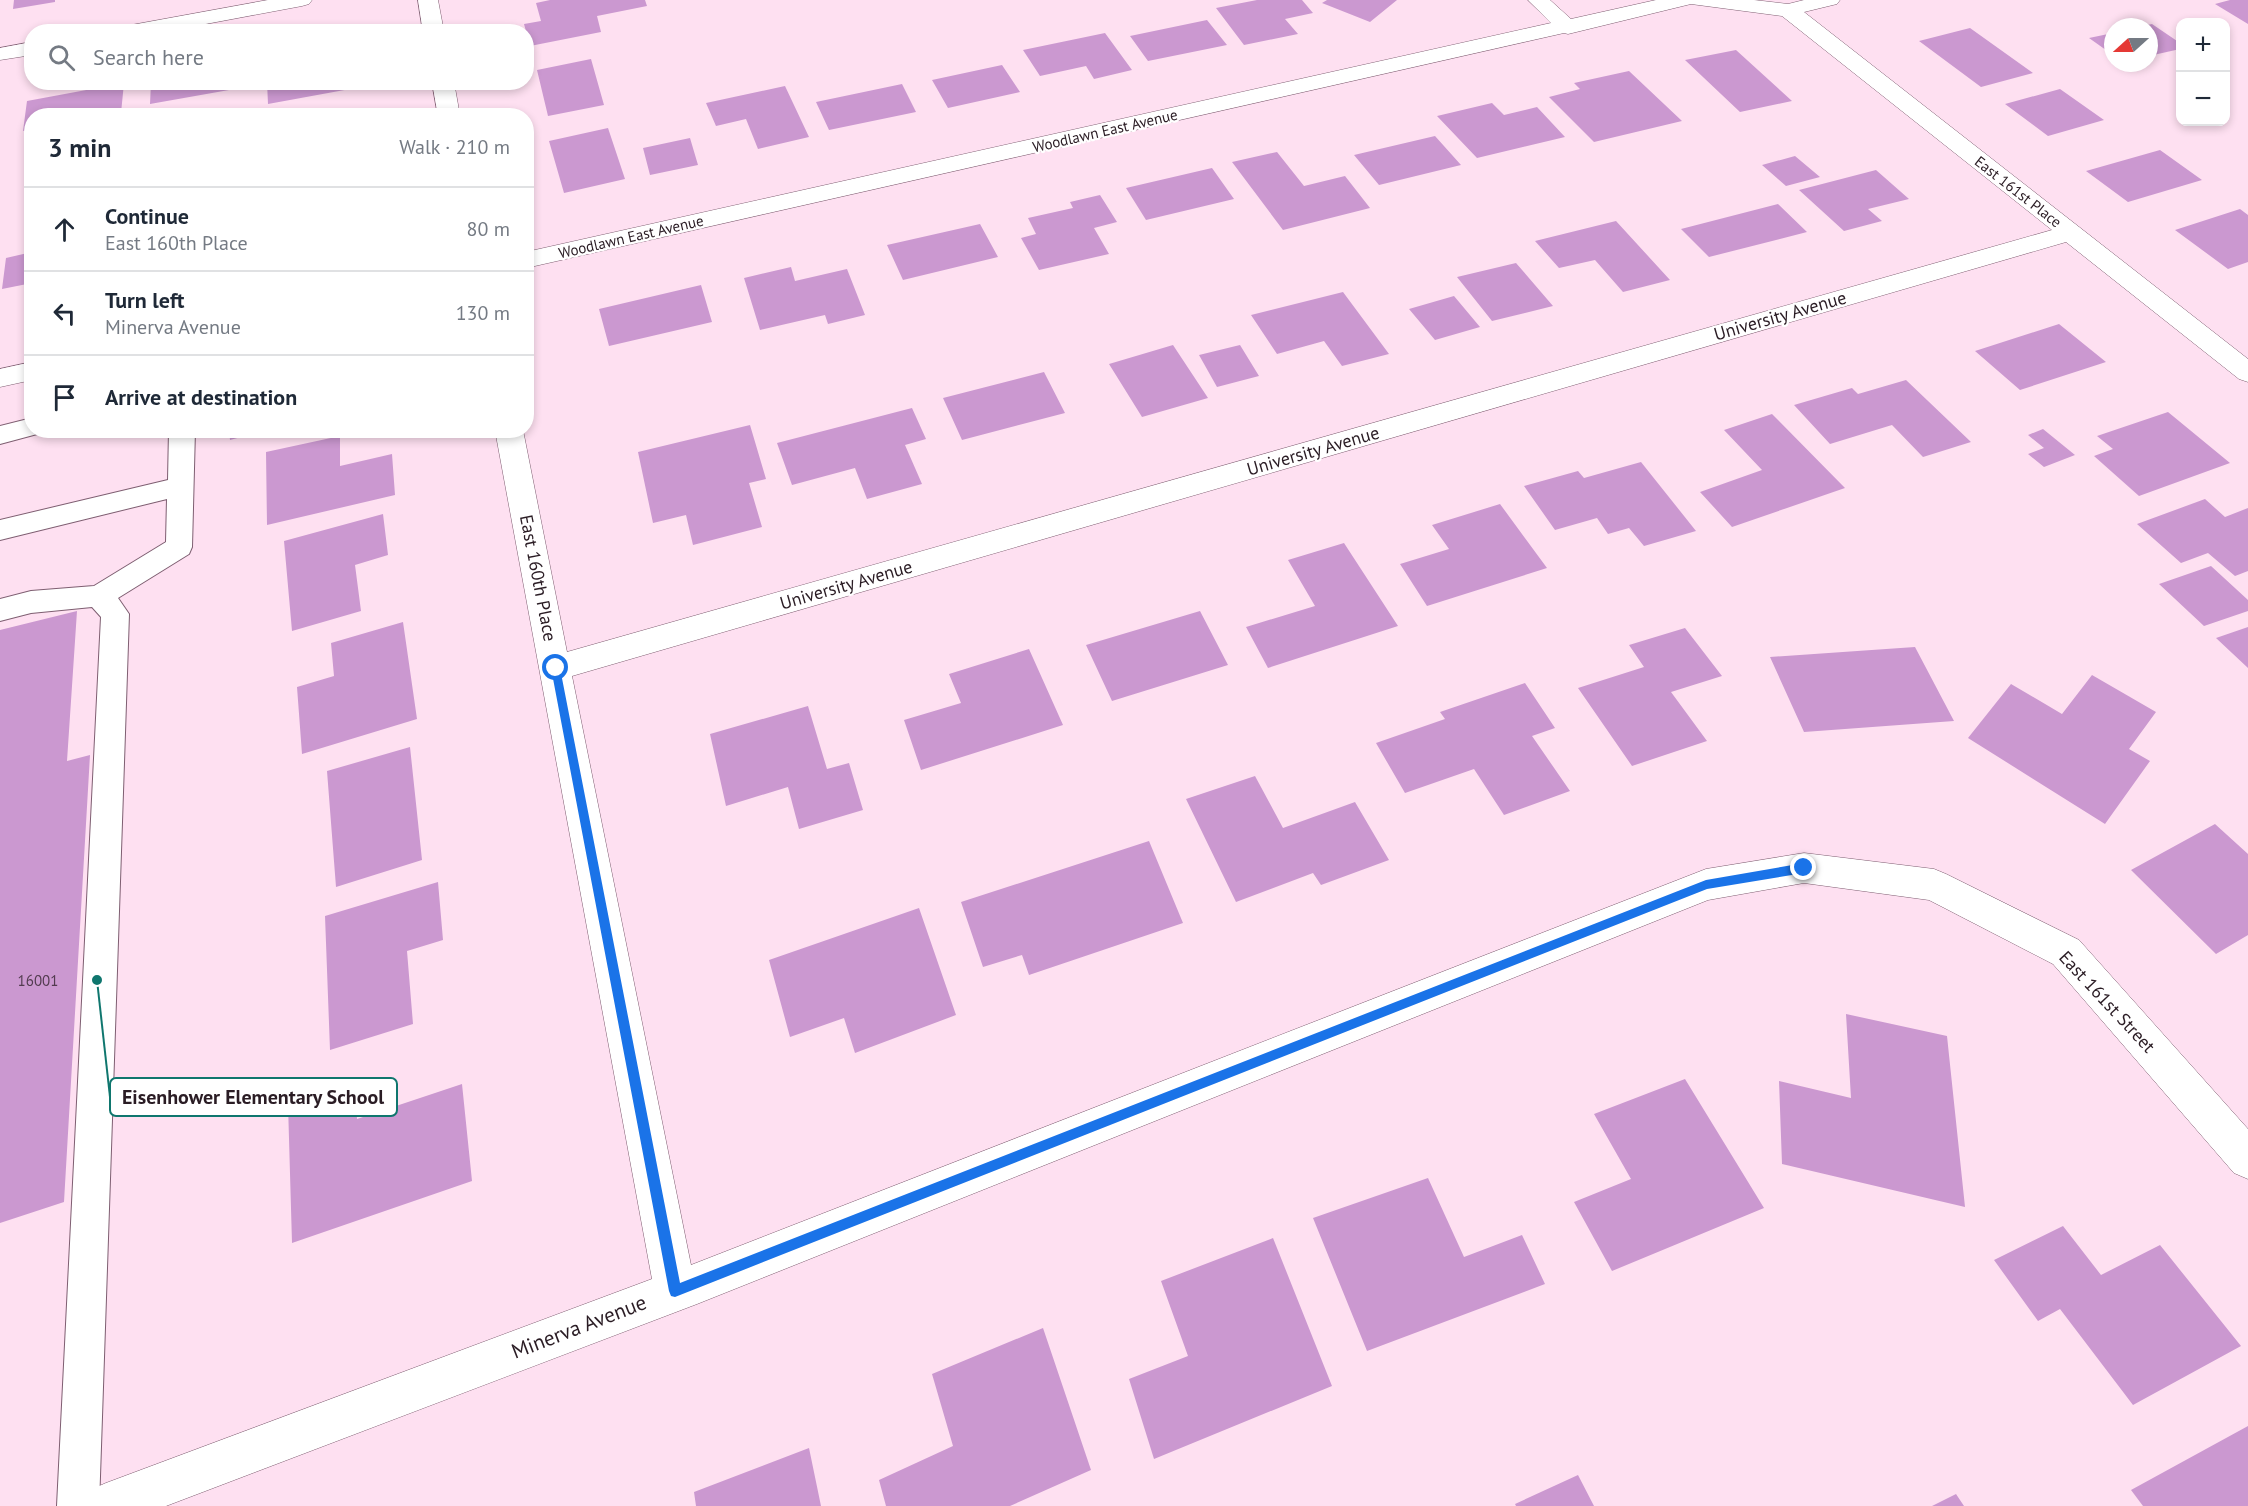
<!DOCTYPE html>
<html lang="en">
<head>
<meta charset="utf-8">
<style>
	:root { --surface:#fff; --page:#f6f6f7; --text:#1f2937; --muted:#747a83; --line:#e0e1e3 }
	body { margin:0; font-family:"PT Sans",sans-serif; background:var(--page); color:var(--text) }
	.controls { position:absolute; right:18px; top:18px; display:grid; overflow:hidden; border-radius:12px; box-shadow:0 3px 9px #0003 }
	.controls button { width:54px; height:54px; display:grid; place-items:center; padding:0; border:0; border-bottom:2px solid var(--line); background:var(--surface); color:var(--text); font:30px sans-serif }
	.compass { position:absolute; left:2104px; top:18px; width:54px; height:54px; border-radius:50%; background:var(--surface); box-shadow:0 3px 9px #0003; rotate:249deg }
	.stop { position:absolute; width:18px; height:18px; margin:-14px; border:4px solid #1a73e8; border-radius:50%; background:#fff }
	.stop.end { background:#1a73e8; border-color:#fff; box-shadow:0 2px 6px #0008 }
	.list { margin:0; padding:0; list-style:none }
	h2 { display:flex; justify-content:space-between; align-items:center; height:78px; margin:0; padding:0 24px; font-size:26px }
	h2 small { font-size:20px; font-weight:400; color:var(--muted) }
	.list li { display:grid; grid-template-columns:39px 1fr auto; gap:18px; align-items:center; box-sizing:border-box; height:84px; padding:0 24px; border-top:2px solid var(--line) }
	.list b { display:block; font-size:22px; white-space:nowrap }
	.list p { margin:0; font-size:20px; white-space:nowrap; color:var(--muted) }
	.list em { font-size:20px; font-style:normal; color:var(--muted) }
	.icon { flex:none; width:33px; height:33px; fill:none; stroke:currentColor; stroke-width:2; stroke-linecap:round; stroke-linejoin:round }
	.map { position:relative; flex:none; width:2248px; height:1506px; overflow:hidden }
	.search { position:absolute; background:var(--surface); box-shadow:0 3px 9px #0003; left:24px; top:24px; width:510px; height:66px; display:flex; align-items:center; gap:15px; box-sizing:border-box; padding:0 21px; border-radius:24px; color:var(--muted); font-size:22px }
	.panel { position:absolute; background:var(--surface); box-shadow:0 3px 9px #0003; left:24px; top:108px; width:510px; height:330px; border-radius:24px }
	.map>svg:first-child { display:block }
	.building { fill:#cb98d0 }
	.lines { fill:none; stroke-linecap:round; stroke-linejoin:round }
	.lane-casing { stroke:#7e5e71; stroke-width:2 }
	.street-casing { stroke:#7e5e71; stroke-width:1 }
	.lane { fill:#fff; fill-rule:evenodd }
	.street { fill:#fff; fill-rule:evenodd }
	.route { fill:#1a73e8 }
	.labels { text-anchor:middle; stroke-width:4.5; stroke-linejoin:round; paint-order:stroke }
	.far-street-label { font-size:15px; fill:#2a1c24; stroke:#fff }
	.number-label { font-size:15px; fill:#523b4f }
	.street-label { font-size:18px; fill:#2a1c24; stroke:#fff }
	.near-street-label { font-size:21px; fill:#2a1c24; stroke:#fff }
	.leader { fill:none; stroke:#0f766e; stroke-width:2 }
	.callout-dot { fill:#0f766e; stroke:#fff; stroke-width:2 }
	.callout { fill:#fff; stroke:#0f766e; stroke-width:2 }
	.callout-label { font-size:20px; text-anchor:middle; font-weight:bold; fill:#2a1c24 }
</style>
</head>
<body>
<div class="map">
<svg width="2248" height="1506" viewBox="0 0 2248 1506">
	<rect width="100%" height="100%" fill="#fee0f1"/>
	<path class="building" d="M 14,0 L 55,0 L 55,2 L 13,9 Z
		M 550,0 L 645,0 L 647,6 L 597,16 L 601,32 L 530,46 L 524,24 L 541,21 L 536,3 Z
		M 1257,0 L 1302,0 L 1313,13 L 1285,19 L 1298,34 L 1244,45 L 1216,8 Z
		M 1327,0 L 1397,0 L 1370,22 L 1322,3 Z
		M 2230,0 L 2248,0 L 2248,24 L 2215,4 Z
		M 1207,20 L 1227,45 L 1148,61 L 1130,36 Z
		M 2152,24 L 2180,43 L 2180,49 L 2149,56 L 2149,27 L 2143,26 Z
		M 1970,28 L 2033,73 L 1981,87 L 1919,41 Z
		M 1105,33 L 1132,70 L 1094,79 L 1086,66 L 1040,76 L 1023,50 Z
		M 2113,33 L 2113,55 L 2089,38 Z
		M 1736,50 L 1792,101 L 1740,112 L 1685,60 Z
		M 591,59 L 604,105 L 548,116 L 537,70 Z
		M 1002,65 L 1020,92 L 948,108 L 932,80 Z
		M 1629,71 L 1682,121 L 1594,142 L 1549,97 L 1580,89 L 1574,83 Z
		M 151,82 L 229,82 L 229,90 L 150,104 Z
		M 267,82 L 350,82 L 350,89 L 268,104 Z
		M 124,83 L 121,113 L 106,116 L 32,116 L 32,129 L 23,131 L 27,101 Z
		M 902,84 L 916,112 L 829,130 L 816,102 Z
		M 785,86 L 809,137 L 758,149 L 746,119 L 716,126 L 706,103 Z
		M 2060,89 L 2104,120 L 2048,136 L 2005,104 Z
		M 1492,103 L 1504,115 L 1537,107 L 1565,137 L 1477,158 L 1437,116 Z
		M 608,128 L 625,179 L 564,193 L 549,141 Z
		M 1435,136 L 1461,165 L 1379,185 L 1354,155 Z
		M 690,138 L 698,165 L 650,175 L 643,148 Z
		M 2160,150 L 2202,180 L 2128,202 L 2086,171 Z
		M 1277,152 L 1304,186 L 1345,176 L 1370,208 L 1283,230 L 1232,162 Z
		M 1795,156 L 1820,177 L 1786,186 L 1762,165 Z
		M 1212,168 L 1234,199 L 1146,220 L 1126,188 Z
		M 1876,170 L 1909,199 L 1868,209 L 1882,221 L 1844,231 L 1799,190 Z
		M 1100,195 L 1117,222 L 1094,228 L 1109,254 L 1039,270 L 1021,238 L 1036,234 L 1028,218 L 1073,208 L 1070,202 Z
		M 1778,204 L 1807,232 L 1709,257 L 1681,229 Z
		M 2240,209 L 2248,215 L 2248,262 L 2228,269 L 2175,230 Z
		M 1616,221 L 1670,280 L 1623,292 L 1595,260 L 1559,268 L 1535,241 Z
		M 980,224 L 998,257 L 903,280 L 887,245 Z
		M 32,252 L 32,283 L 2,289 L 6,258 Z
		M 1516,263 L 1553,306 L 1492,321 L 1457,277 Z
		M 791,267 L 795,281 L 847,269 L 865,315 L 828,324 L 825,315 L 760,330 L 744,278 Z
		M 701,285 L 712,322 L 609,346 L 599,309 Z
		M 1343,292 L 1389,354 L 1342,366 L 1324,341 L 1277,354 L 1251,315 Z
		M 1454,296 L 1480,327 L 1435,340 L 1409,309 Z
		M 2059,324 L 2106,362 L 2020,390 L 1975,351 Z
		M 1173,345 L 1208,398 L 1142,417 L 1109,364 Z
		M 1240,345 L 1259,376 L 1217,387 L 1199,355 Z
		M 1044,372 L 1065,413 L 962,440 L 943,398 Z
		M 1906,380 L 1971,442 L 1923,457 L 1892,425 L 1830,444 L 1794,405 L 1852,388 L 1858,394 Z
		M 912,408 L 926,439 L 905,445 L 922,484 L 867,499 L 855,468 L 792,485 L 777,443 Z
		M 2168,412 L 2230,463 L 2139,496 L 2094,456 L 2113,449 L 2097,436 Z
		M 1772,414 L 1845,488 L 1732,527 L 1700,492 L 1762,470 L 1724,430 Z
		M 750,425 L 766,479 L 749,483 L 762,527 L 693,545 L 686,515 L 653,523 L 638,452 Z
		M 2043,429 L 2075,455 L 2044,467 L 2028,454 L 2044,448 L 2028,435 Z
		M 229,430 L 263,430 L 263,431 L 230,440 Z
		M 340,436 L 340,466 L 392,454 L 395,495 L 267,525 L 266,452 Z
		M 1641,462 L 1696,531 L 1644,546 L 1629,528 L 1608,534 L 1597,518 L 1555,530 L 1524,486 L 1578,471 L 1584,478 Z
		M 2205,499 L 2225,517 L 2248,508 L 2248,571 L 2235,576 L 2208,553 L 2181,563 L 2137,524 Z
		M 1500,504 L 1547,568 L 1427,606 L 1400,564 L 1449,549 L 1432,525 Z
		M 383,514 L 388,555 L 355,565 L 361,611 L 292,631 L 284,541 Z
		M 1344,543 L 1398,626 L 1268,668 L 1246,627 L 1315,606 L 1288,560 Z
		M 2211,566 L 2248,600 L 2248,611 L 2204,626 L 2159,584 Z
		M 77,611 L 67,761 L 90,755 L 64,1202 L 0,1223 L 0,630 Z
		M 1200,611 L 1228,665 L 1112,701 L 1086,645 Z
		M 403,622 L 417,719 L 302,754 L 297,687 L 334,676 L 331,643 Z
		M 2248,627 L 2248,668 L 2216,638 Z
		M 1685,628 L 1722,676 L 1671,692 L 1707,741 L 1632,766 L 1578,688 L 1644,667 L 1629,645 Z
		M 1915,647 L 1954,721 L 1804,732 L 1770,657 Z
		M 1029,649 L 1063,725 L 921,770 L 904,720 L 961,703 L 949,674 Z
		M 2092,675 L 2156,712 L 2129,749 L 2150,761 L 2105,824 L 1968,738 L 2011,684 L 2062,714 Z
		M 1525,683 L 1555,728 L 1532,736 L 1570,791 L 1504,815 L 1474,769 L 1405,793 L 1376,743 L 1445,719 L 1440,712 Z
		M 808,706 L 827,769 L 849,763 L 863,810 L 799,829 L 788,787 L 726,806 L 710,734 Z
		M 410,747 L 422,860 L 336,887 L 327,771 Z
		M 1255,776 L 1283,828 L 1355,802 L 1389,860 L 1321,885 L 1313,873 L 1236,902 L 1186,799 Z
		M 2215,824 L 2248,854 L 2248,935 L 2216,954 L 2131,870 Z
		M 1149,841 L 1183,923 L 1029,975 L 1022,955 L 983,967 L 961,902 Z
		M 438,882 L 443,940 L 407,951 L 413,1024 L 330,1050 L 325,916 Z
		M 919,908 L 956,1015 L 855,1053 L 844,1018 L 790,1037 L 769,960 Z
		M 1846,1014 L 1947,1036 L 1965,1207 L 1782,1164 L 1779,1081 L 1851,1098 Z
		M 1685,1079 L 1764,1208 L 1612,1271 L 1574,1202 L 1631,1179 L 1594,1114 Z
		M 355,1083 L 357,1119 L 462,1084 L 472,1181 L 292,1243 L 288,1104 Z
		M 1428,1178 L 1464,1257 L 1522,1235 L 1545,1284 L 1367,1351 L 1313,1218 Z
		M 2063,1226 L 2101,1275 L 2160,1245 L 2241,1346 L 2133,1405 L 2060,1309 L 2038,1321 L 1994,1260 Z
		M 1273,1238 L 1332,1386 L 1154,1459 L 1129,1379 L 1188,1356 L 1161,1281 Z
		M 1043,1328 L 1091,1470 L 1010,1506 L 886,1506 L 879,1480 L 953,1446 L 932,1374 Z
		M 2248,1426 L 2248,1506 L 2143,1506 L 2131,1490 Z
		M 809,1448 L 821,1506 L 696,1506 L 694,1492 Z
		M 1578,1475 L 1594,1506 L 1516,1506 L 1515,1504 Z
		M 1956,1494 L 1964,1506 L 1932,1506 Z"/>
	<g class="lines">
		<defs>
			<path id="lane" d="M 32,418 L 32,430 L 42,430 L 41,433 L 0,444 L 0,426 Z
				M 169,430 L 195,430 L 192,547 L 189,554 L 118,598 L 129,614 L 99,1506 L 57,1506 L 101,617 L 92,607 L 31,613 L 0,621 L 0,599 L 31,591 L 94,586 L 166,542 L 167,499 L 0,540 L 0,520 L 168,480 Z"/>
			<path id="street" d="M 268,0 L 312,0 L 309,4 L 302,6 L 163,32 L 116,32 L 119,28 L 126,26 Z
				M 418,0 L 438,0 L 444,32 L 423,32 Z
				M 1528,0 L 1550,0 L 1571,19 L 1656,0 L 1754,0 L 1788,4 L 1804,0 L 1840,0 L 1837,4 L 1804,12 L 2248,359 L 2248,382 L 2239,379 L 2066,242 L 572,676 L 691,1265 L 1706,869 L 1804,853 L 1934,869 L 1946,874 L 2079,940 L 2248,1129 L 2248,1179 L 2234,1173 L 2053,964 L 1929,900 L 1804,883 L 1708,900 L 697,1304 L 166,1506 L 83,1506 L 90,1490 L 106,1483 L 652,1279 L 495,430 L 523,430 L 567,652 L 2052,230 L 1782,16 L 1691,4 L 1568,34 L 1564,33 L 526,268 L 526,252 L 1551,23 Z
				M 32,42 L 32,55 L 0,60 L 0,48 Z
				M 432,82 L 454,82 L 460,116 L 438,116 Z
				M 32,362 L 32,380 L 0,387 L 0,369 Z"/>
		</defs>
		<use href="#lane" class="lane-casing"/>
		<use href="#street" class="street-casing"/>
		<use href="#lane" class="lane"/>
		<use href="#street" class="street"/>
	</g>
	<path class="route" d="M 556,665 L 560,668 L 680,1283 L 1706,880 L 1804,863 L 1809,868 L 1804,873 L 1707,889 L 675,1297 L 671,1296 L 669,1291 L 551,668 Z"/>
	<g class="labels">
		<g class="far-street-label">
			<text transform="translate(1105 131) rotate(-13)" y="5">Woodlawn East Avenue</text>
			<text transform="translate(2018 192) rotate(38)" y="5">East 161st Place</text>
			<text transform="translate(631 237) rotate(-13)" y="5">Woodlawn East Avenue</text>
		</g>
		<g class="number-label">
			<text x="38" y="986">16001</text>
		</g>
		<g class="street-label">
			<text transform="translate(1780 316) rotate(-16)" y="6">University Avenue</text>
			<text transform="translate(1313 451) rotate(-16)" y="6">University Avenue</text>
			<text transform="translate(538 578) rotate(79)" y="6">East 160th Place</text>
			<text transform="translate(846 585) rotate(-16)" y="6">University Avenue</text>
			<text transform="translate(2107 1002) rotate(47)" y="6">East 161st Street</text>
		</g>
		<g class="near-street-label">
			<text transform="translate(579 1327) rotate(-21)" y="7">Minerva Avenue</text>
		</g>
	</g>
	<path class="leader" d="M97 980L110 1097"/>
	<circle class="callout-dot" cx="97" cy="980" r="6"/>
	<rect class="callout" x="110" y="1078" width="287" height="38" rx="6"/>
	<g class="callout-label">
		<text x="253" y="1104">Eisenhower Elementary School</text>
	</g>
</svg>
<div class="controls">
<button>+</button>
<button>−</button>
</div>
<svg class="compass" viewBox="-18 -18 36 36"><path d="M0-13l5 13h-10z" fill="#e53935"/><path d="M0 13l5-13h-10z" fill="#747a83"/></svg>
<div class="stop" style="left:556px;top:668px"></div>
<div class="stop end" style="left:1804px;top:868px"></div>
<div class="search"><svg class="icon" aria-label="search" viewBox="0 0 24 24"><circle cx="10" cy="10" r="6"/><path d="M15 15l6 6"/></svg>Search here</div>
<section class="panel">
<h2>3 min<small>Walk · 210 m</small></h2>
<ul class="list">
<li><svg class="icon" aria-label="ahead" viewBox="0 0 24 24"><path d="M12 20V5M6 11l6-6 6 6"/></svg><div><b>Continue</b><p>East 160th Place</p></div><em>80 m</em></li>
<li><svg class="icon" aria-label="left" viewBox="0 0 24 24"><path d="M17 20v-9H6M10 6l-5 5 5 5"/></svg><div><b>Turn left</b><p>Minerva Avenue</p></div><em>130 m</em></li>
<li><svg class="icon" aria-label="arrive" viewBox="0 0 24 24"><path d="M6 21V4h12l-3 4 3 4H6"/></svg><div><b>Arrive at destination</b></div></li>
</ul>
</section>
</div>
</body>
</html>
